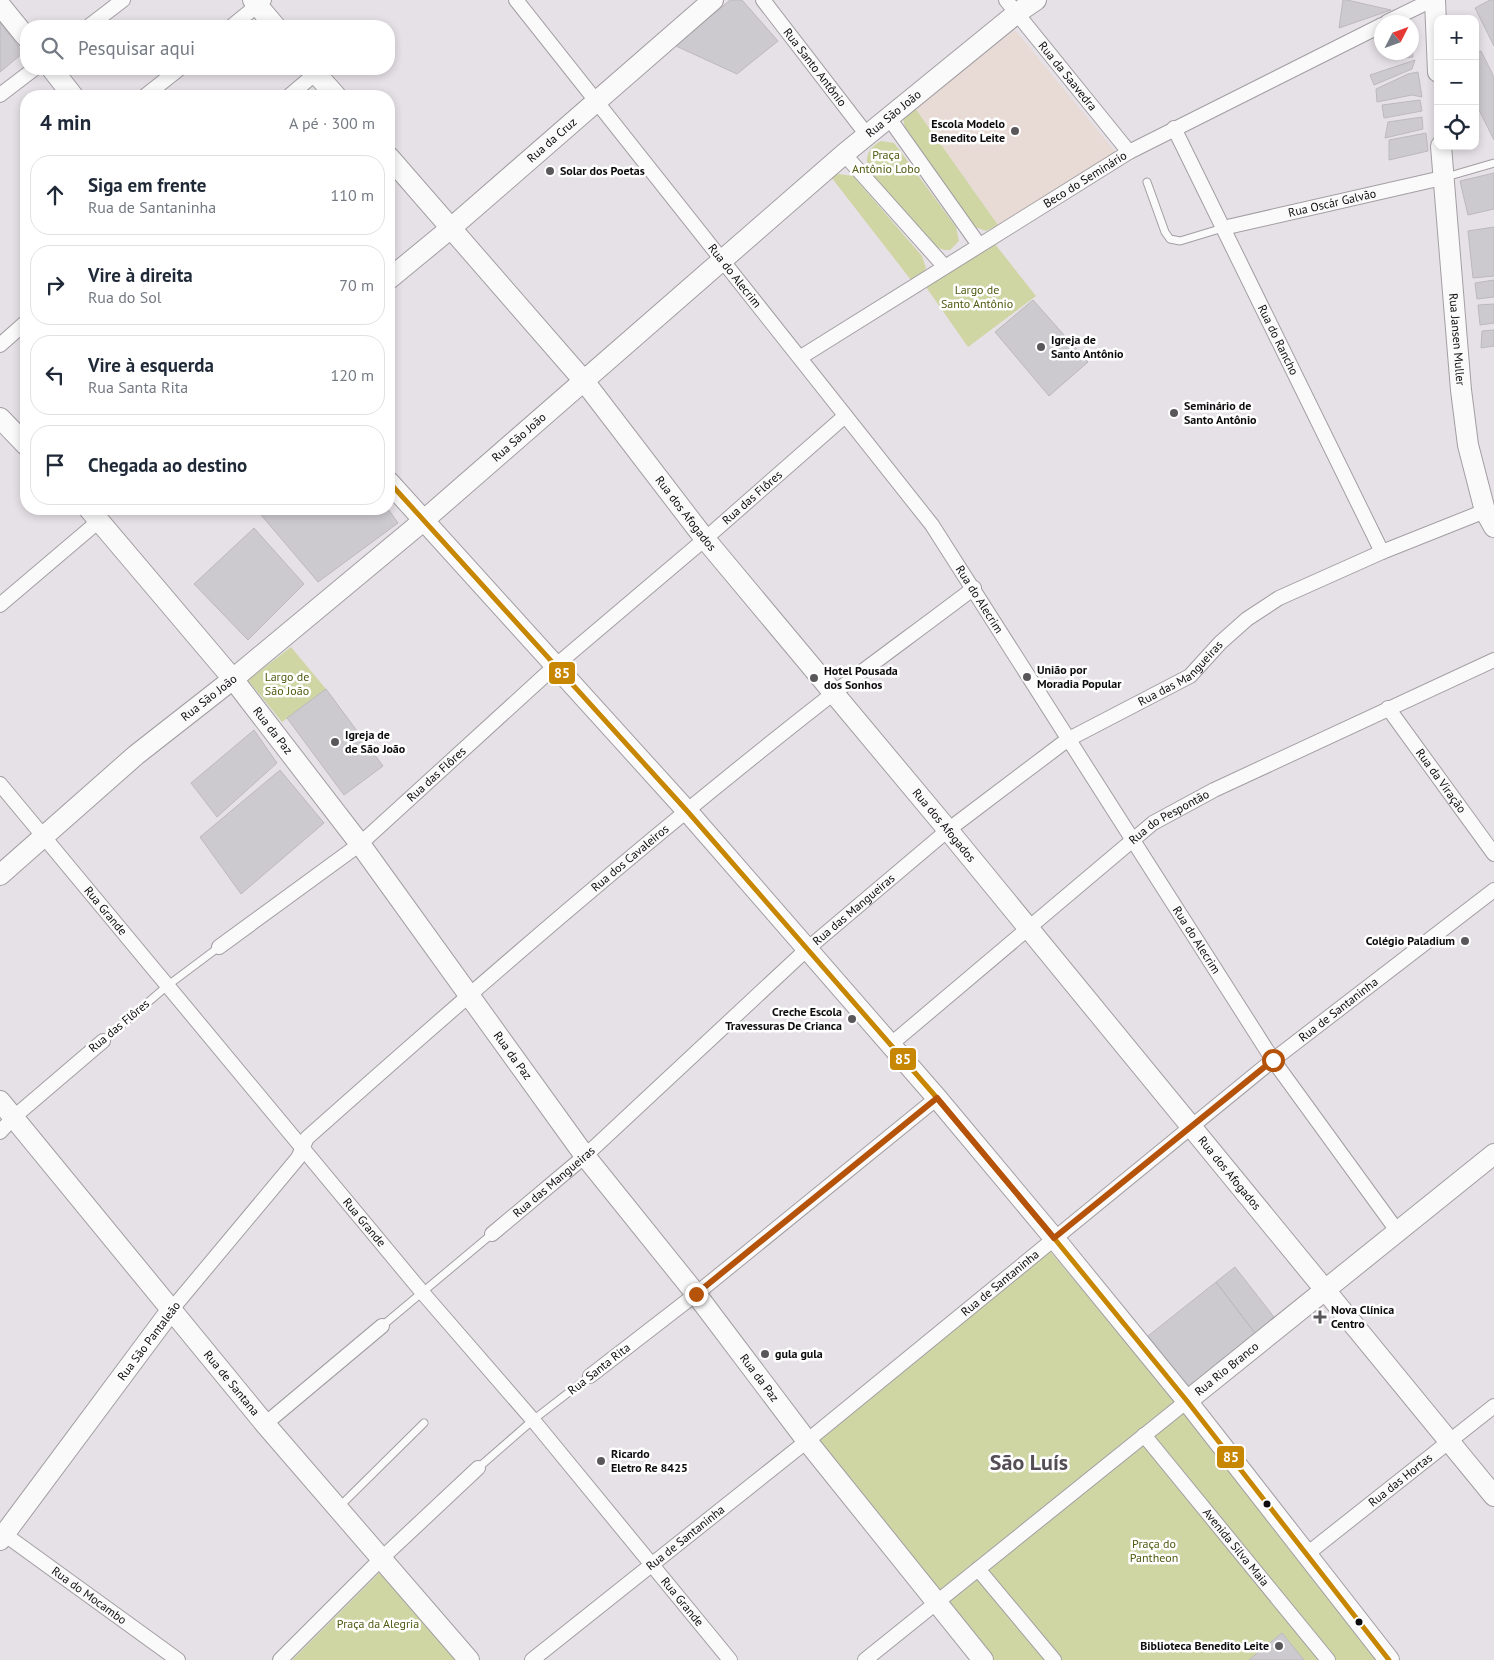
<!DOCTYPE html>
<html lang="pt">
<head>
<meta charset="utf-8">
<style>
	:root { --surface:#fff; --page:#f6f6f7; --text:#1f2937; --muted:#747a83; --line:#e0e1e3 }
	body { margin:0; font-family:"PT Sans",sans-serif; background:var(--page); color:var(--text) }
	.controls { position:absolute; right:15px; top:15px; display:grid; overflow:hidden; border-radius:10px; box-shadow:0 2px 8px #0003 }
	.controls button { width:45px; height:45px; display:grid; place-items:center; padding:0; border:0; border-bottom:1px solid var(--line); background:var(--surface); color:var(--text); font:25px sans-serif }
	.compass { position:absolute; left:1374px; top:15px; width:45px; height:45px; border-radius:50%; background:var(--surface); box-shadow:0 2px 8px #0003; rotate:48deg }
	.stop { position:absolute; width:15px; height:15px; margin:-11px; border:4px solid #b45309; border-radius:50%; background:#fff }
	.stop.end { background:#b45309; border-color:#fff; box-shadow:0 1px 5px #0008 }
	.list { margin:0; padding:0; list-style:none }
	h2 { display:flex; justify-content:space-between; align-items:center; height:65px; margin:0; padding:0 20px; font-size:21px }
	h2 small { font-size:16px; font-weight:400; color:var(--muted) }
	.list li { display:grid; grid-template-columns:32px 1fr auto; gap:15px; align-items:center; box-sizing:border-box; height:80px; margin:0 10px 10px; padding:0 10px; border:1px solid var(--line); border-radius:20px }
	.list b { display:block; font-size:19px; white-space:nowrap }
	.list p { margin:0; font-size:16px; white-space:nowrap; color:var(--muted) }
	.list em { font-size:16px; font-style:normal; color:var(--muted) }
	.icon { flex:none; width:28px; height:28px; fill:none; stroke:currentColor; stroke-width:2; stroke-linecap:round; stroke-linejoin:round }
	.map { position:relative; flex:none; width:1494px; height:1660px; overflow:hidden }
	.search { position:absolute; background:var(--surface); box-shadow:0 2px 8px #0003; left:20px; top:20px; width:375px; height:55px; display:flex; align-items:center; gap:12px; box-sizing:border-box; padding:0 18px; border-radius:20px; color:var(--muted); font-size:19px }
	.panel { position:absolute; background:var(--surface); box-shadow:0 2px 8px #0003; left:20px; top:90px; width:375px; height:425px; border-radius:20px }
	.map>svg:first-child { display:block }
	.education { fill:#e8dad4 }
	.green { fill:#cfd6a4 }
	.building { fill:#cccace; stroke:#bcb9bd }
	.lines { fill:none; stroke-linecap:round; stroke-linejoin:round }
	.lane-casing { stroke:#a29ea2; stroke-width:9 }
	.street-casing { stroke:#a29ea2; stroke-width:16 }
	.secondary-casing { stroke:#a29ea2; stroke-width:22 }
	.lane { stroke:#fbfafb; stroke-width:7 }
	.street { stroke:#fbfafb; stroke-width:14 }
	.secondary { stroke:#fbfafb; stroke-width:20 }
	.bus-1-casing { stroke:#fff; stroke-width:9 }
	.bus-1 { stroke:#c88703; stroke-width:5 }
	.route { stroke:#b45309; stroke-width:6 }
	.poi-dot { fill:#5a575a; stroke:#fff; stroke-width:2 }
	.bus-dot { fill:#0e0c0e; stroke:#fff; stroke-width:2 }
	.labels { text-anchor:middle; stroke-width:5; stroke-linejoin:round; paint-order:stroke }
	.street-label { font-size:12px; fill:#0e0c0e; stroke:#fff }
	.poi-label { font-size:12px; font-weight:bold; fill:#0e0c0e; stroke:#fff; text-anchor:start }
	.park-label { font-size:12px; fill:#505a10; stroke:#fff }
	.town-label { font-size:22px; font-weight:bold; fill:#554f55; stroke:#fff }
	.line-badge { stroke:#fff; stroke-width:2 }
	.badge-label { font-size:14px; text-anchor:middle; font-weight:bold; fill:#fff }
</style>
</head>
<body>
<div class="map">
<svg width="1494" height="1660" viewBox="0 0 1494 1660">
	<rect width="100%" height="100%" fill="#e6e1e6"/>
	<path class="education" d="M 1015,30 L 1118,155 L 998,225 L 915,108 Z"/>
	<path class="green" d="M 915,108 L 998,225 L 986,231 L 975,227 L 905,128 L 903,119 Z
		M 881,141 L 894,143 L 898,148 L 956,227 L 959,241 L 950,250 L 944,250 L 934,246 L 869,171 C 864,158 868,148 881,141 Z
		M 838,174 L 853,176 L 922,256 L 926,268 L 922,274 L 911,280 L 831,177 Z
		M 995,244 L 1036,296 L 968,347 L 926,287 Z
		M 291,647 L 326,689 L 282,722 L 248,680 Z
		M 1049,1250 L 1172,1397 L 1381,1660 L 1304,1660 L 1282,1633 L 1249,1660 L 991,1660 L 818,1439 Z
		M 381,1571 L 458,1660 L 292,1660 Z"/>
	<path class="building" d="M 730,0 L 742,0 L 778,41 L 737,74 L 676,46 Z
		M 1343,0 L 1347,0 L 1391,10 L 1339,28 Z
		M 1490,0 L 1494,0 L 1494,46 L 1475,8 Z
		M 0,22 L 23,53 L 0,72 Z
		M 1412,44 L 1413,57 L 1401,58 L 1401,52 L 1412,52 Z
		M 1481,51 L 1494,77 L 1494,140 L 1475,102 L 1475,86 L 1479,84 L 1475,77 L 1475,53 Z
		M 1415,60 L 1412,69 L 1374,85 L 1370,75 Z
		M 1418,72 L 1422,97 L 1412,95 L 1377,102 L 1376,89 L 1408,74 Z
		M 1420,100 L 1422,111 L 1384,118 L 1382,105 Z
		M 1422,117 L 1423,129 L 1385,138 L 1388,122 Z
		M 1426,133 L 1428,151 L 1389,160 L 1389,140 Z
		M 1494,173 L 1494,209 L 1468,215 L 1460,181 Z
		M 1494,227 L 1494,276 L 1473,278 L 1468,231 Z
		M 1494,280 L 1494,297 L 1477,299 L 1475,283 Z
		M 1033,300 L 1088,362 L 1049,396 L 995,332 Z
		M 1494,304 L 1494,323 L 1480,325 L 1478,305 Z
		M 1494,330 L 1494,346 L 1481,348 L 1482,331 Z
		M 256,509 L 388,509 L 398,523 L 318,582 Z
		M 254,528 L 304,584 L 248,640 L 194,584 Z
		M 326,689 L 383,766 L 344,795 L 287,718 Z
		M 254,730 L 277,763 L 217,817 L 191,783 Z
		M 280,770 L 324,823 L 241,894 L 200,837 Z
		M 1235,1267 L 1274,1317 L 1255,1333 L 1216,1282 Z
		M 1216,1282 L 1255,1333 L 1188,1387 L 1148,1336 Z
		M 1282,1633 L 1304,1660 L 1249,1660 Z"/>
	<g class="lines">
		<defs>
			<path id="lane" d="M 1446,177 L 1494,163
				M 1147,182 L 1165,232 L 1170,239 L 1180,241 L 1223,228
				M 103,1041 L 167,986 L 219,947
				M 382,1326 L 492,1234
				M 478,1468 L 533,1420 L 590,1376
				M 338,1508 L 424,1423"/>
			<g id="street">
				<path id="s1" d="M 516,0 L 932,525 L 1273,1060 L 1398,1232"/>
				<path id="s2" d="M 763,0 L 867,135"/>
				<path id="s3" d="M 1006,0 L 1129,152"/>
				<path d="M 1387,22 L 1432,0"/>
				<path d="M 89,26 L 123,0"/>
				<path d="M 232,26 L 264,0"/>
				<path d="M 0,95 L 34,69"/>
				<path d="M 145,96 L 179,69"/>
				<path d="M 289,96 L 316,73"/>
				<path d="M 889,118 L 979,245"/>
				<path id="s4" d="M 1174,128 L 1382,552"/>
				<path d="M 844,154 L 944,266"/>
				<path id="s5" d="M 1223,228 L 1442,178"/>
				<path d="M 0,345 L 26,322"/>
				<path id="s6" d="M 801,357 L 1129,152 L 1382,25"/>
				<path d="M 0,605 L 100,520"/>
				<path id="s7" d="M 1388,708 L 1494,854"/>
				<path id="s8" d="M 0,784 L 422,1292 L 533,1420 L 730,1660"/>
				<path id="s9" d="M 219,947 L 360,844 L 554,667 L 705,539 L 845,416"/>
				<path id="s10" d="M 890,1045 L 1153,823 L 1214,790 L 1494,660"/>
				<path d="M 0,1132 L 14,1117 L 103,1041"/>
				<path id="s11" d="M 492,1234 L 585,1156 L 806,950 L 948,830 L 1067,740 L 1190,676 L 1220,643 L 1247,619 L 1279,598 L 1382,552 L 1485,511"/>
				<path id="s12" d="M 172,1309 L 298,1158 L 307,1138 C 479,985 653,834 835,692 C 881,657 928,623 974,588"/>
				<path d="M 590,1376 L 696,1294 L 937,1098"/>
				<path d="M 265,1424 L 382,1326"/>
				<path id="s13" d="M 1144,1435 L 1328,1660"/>
				<path id="s14" d="M 0,1531 L 178,1660"/>
				<path id="s15" d="M 1307,1554 L 1494,1406"/>
				<path d="M 978,1569 L 1054,1660"/>
				<path d="M 280,1660 L 382,1558 L 478,1468"/>
				<path id="s16" d="M 532,1660 L 807,1441 L 1273,1060 L 1494,890"/>
				<path d="M 865,1660 L 1187,1401"/>
			</g>
			<g id="secondary">
				<path d="M 253,0 L 275,26"/>
				<path d="M 1435,0 L 1438,72"/>
				<path d="M 0,5 L 26,37"/>
				<path d="M 52,69 L 73,96"/>
				<path d="M 312,69 L 336,96"/>
				<path id="s17" d="M 1441,146 L 1461,390 L 1468,445 L 1485,511 L 1494,527"/>
				<path id="s18" d="M 389,157 L 584,381 L 705,539 L 948,830 L 1494,1496"/>
				<path id="s19" d="M 389,279 L 451,228 L 713,0"/>
				<path d="M 0,418 L 26,445"/>
				<path d="M 389,482 L 688,812 L 937,1098 L 1054,1238 L 1187,1401 L 1389,1660"/>
				<path id="s20" d="M 89,509 L 233,679 L 360,844 L 585,1156 L 696,1294 L 807,1441 L 983,1660"/>
				<path id="s21" d="M 0,875 L 136,755 L 233,679 L 423,521 L 844,154 L 1017,13 L 1036,0"/>
				<path id="s22" d="M 0,1101 L 265,1424 L 469,1660"/>
				<path id="s23" d="M 1187,1401 L 1494,1154"/>
				<path d="M 0,1540 L 172,1309"/>
			</g>
		</defs>
		<use href="#lane" class="lane-casing"/>
		<use href="#street" class="street-casing"/>
		<use href="#secondary" class="secondary-casing"/>
		<use href="#lane" class="lane"/>
		<use href="#street" class="street"/>
		<use href="#secondary" class="secondary"/>
		<defs>
			<path id="bus-1" d="M 389,482 L 688,812 L 937,1098 L 1054,1238 L 1187,1401 L 1389,1660"/>
		</defs>
		<use href="#bus-1" class="bus-1-casing"/>
		<use href="#bus-1" class="bus-1"/>
	</g>
	<g class="lines">
		<path class="route" d="M 696,1294 L 937,1098 L 1054,1238 L 1273,1060"/>
	</g>
	<g class="poi-dot">
		<circle cx="1015" cy="131" r="5"/>
		<circle cx="550" cy="171" r="5"/>
		<circle cx="1041" cy="347" r="5"/>
		<circle cx="1174" cy="413" r="5"/>
		<circle cx="1027" cy="677" r="5"/>
		<circle cx="814" cy="678" r="5"/>
		<circle cx="335" cy="742" r="5"/>
		<circle cx="1465" cy="941" r="5"/>
		<circle cx="852" cy="1019" r="5"/>
		<path d="M1317.5 1309.5h5v5h5v5h-5v5h-5v-5h-5v-5h5z"/>
		<circle cx="765" cy="1354" r="5"/>
		<circle cx="601" cy="1461" r="5"/>
		<circle cx="1279" cy="1646" r="5"/>
	</g>
	<g class="bus-dot">
		<circle cx="1267" cy="1504" r="4.5"/>
		<circle cx="1359" cy="1622" r="4.5"/>
	</g>
	<g class="labels">
		<g class="street-label">
			<text dy="4" stroke="none"><textPath href="#s2" startOffset="85">Rua Santo Antônio</textPath></text>
			<text dy="4" stroke="none"><textPath href="#s3" startOffset="98">Rua da Saavedra</textPath></text>
			<text dy="4" stroke="none"><textPath href="#s21" startOffset="1174">Rua São João</textPath></text>
			<text dy="4" stroke="none"><textPath href="#s19" startOffset="214">Rua da Cruz</textPath></text>
			<text dy="4" stroke="none"><textPath href="#s6" startOffset="335">Beco do Seminário</textPath></text>
			<text dy="4" stroke="none"><textPath href="#s5" startOffset="112">Rua Oscár Galvão</textPath></text>
			<text dy="4" stroke="none"><textPath href="#s1" startOffset="352">Rua do Alecrim</textPath></text>
			<text dy="4" stroke="none"><textPath href="#s17" startOffset="194">Rua Jansen Muller</textPath></text>
			<text dy="4" stroke="none"><textPath href="#s4" startOffset="236">Rua do Rancho</textPath></text>
			<text dy="4" stroke="none"><textPath href="#s21" startOffset="679">Rua São João</textPath></text>
			<text dy="4" stroke="none"><textPath href="#s9" startOffset="698">Rua das Flôres</textPath></text>
			<text dy="4" stroke="none"><textPath href="#s18" startOffset="464">Rua dos Afogados</textPath></text>
			<text dy="4" stroke="none"><textPath href="#s1" startOffset="758">Rua do Alecrim</textPath></text>
			<text dy="4" stroke="none"><textPath href="#s11" startOffset="891">Rua das Mangueiras</textPath></text>
			<text dy="4" stroke="none"><textPath href="#s21" startOffset="274">Rua São João</textPath></text>
			<text dy="4" stroke="none"><textPath href="#s20" startOffset="288">Rua da Paz</textPath></text>
			<text dy="4" stroke="none"><textPath href="#s9" startOffset="278">Rua das Flôres</textPath></text>
			<text dy="4" stroke="none"><textPath href="#s7" startOffset="90">Rua da Viração</textPath></text>
			<text dy="4" stroke="none"><textPath href="#s10" startOffset="361">Rua do Pespontão</textPath></text>
			<text dy="4" stroke="none"><textPath href="#s18" startOffset="869">Rua dos Afogados</textPath></text>
			<text dy="4" stroke="none"><textPath href="#s12" startOffset="646">Rua dos Cavaleiros</textPath></text>
			<text dy="4" stroke="none"><textPath href="#s11" startOffset="486">Rua das Mangueiras</textPath></text>
			<text dy="4" stroke="none"><textPath href="#s8" startOffset="165">Rua Grande</textPath></text>
			<text dy="4" stroke="none"><textPath href="#s1" startOffset="1162">Rua do Alecrim</textPath></text>
			<text dy="4" stroke="none"><textPath href="#s16" startOffset="1036">Rua de Santaninha</textPath></text>
			<text transform="translate(119 1026) rotate(-40)" y="4">Rua das Flôres</text>
			<text dy="4" stroke="none"><textPath href="#s20" startOffset="692">Rua da Paz</textPath></text>
			<text dy="4" stroke="none"><textPath href="#s18" startOffset="1319">Rua dos Afogados</textPath></text>
			<text dy="4" stroke="none"><textPath href="#s11" startOffset="81">Rua das Mangueiras</textPath></text>
			<text dy="4" stroke="none"><textPath href="#s8" startOffset="570">Rua Grande</textPath></text>
			<text dy="4" stroke="none"><textPath href="#s16" startOffset="601">Rua de Santaninha</textPath></text>
			<text transform="translate(149 1341) rotate(-53)" y="4">Rua São Pantaleão</text>
			<text transform="translate(599 1369) rotate(-38)" y="4">Rua Santa Rita</text>
			<text dy="4" stroke="none"><textPath href="#s23" startOffset="51">Rua Rio Branco</textPath></text>
			<text dy="4" stroke="none"><textPath href="#s20" startOffset="1098">Rua da Paz</textPath></text>
			<text dy="4" stroke="none"><textPath href="#s22" startOffset="365">Rua de Santana</textPath></text>
			<text dy="4" stroke="none"><textPath href="#s15" startOffset="119">Rua das Hortas</textPath></text>
			<text dy="4" stroke="none"><textPath href="#s16" startOffset="196">Rua de Santaninha</textPath></text>
			<text dy="4" stroke="none"><textPath href="#s13" startOffset="145">Avenida Silva Maia</textPath></text>
			<text dy="4" stroke="none"><textPath href="#s14" startOffset="110">Rua do Mocambo</textPath></text>
			<text dy="4" stroke="none"><textPath href="#s8" startOffset="1065">Rua Grande</textPath></text>
		</g>
		<g class="poi-label">
			<text x="1005" y="128" text-anchor="end">Escola Modelo<tspan x="1005" dy="14">Benedito Leite</tspan></text>
			<text x="560" y="175">Solar dos Poetas</text>
			<text x="1051" y="344">Igreja de<tspan x="1051" dy="14">Santo Antônio</tspan></text>
			<text x="1184" y="410">Seminário de<tspan x="1184" dy="14">Santo Antônio</tspan></text>
			<text x="1037" y="674">União por<tspan x="1037" dy="14">Moradia Popular</tspan></text>
			<text x="824" y="675">Hotel Pousada<tspan x="824" dy="14">dos Sonhos</tspan></text>
			<text x="345" y="739">Igreja de<tspan x="345" dy="14">de São João</tspan></text>
			<text x="1455" y="945" text-anchor="end">Colégio Paladium</text>
			<text x="842" y="1016" text-anchor="end">Creche Escola<tspan x="842" dy="14">Travessuras De Crianca</tspan></text>
			<text x="1331" y="1314">Nova Clínica<tspan x="1331" dy="14">Centro</tspan></text>
			<text x="775" y="1358">gula gula</text>
			<text x="611" y="1458">Ricardo<tspan x="611" dy="14">Eletro Re 8425</tspan></text>
			<text x="1269" y="1650" text-anchor="end">Biblioteca Benedito Leite</text>
		</g>
		<g class="park-label">
			<text x="886" y="159">Praça<tspan x="886" dy="14">Antônio Lobo</tspan></text>
			<text x="977" y="294">Largo de<tspan x="977" dy="14">Santo Antônio</tspan></text>
			<text x="287" y="681">Largo de<tspan x="287" dy="14">São João</tspan></text>
			<text x="1154" y="1548">Praça do<tspan x="1154" dy="14">Pantheon</tspan></text>
			<text x="378" y="1628">Praça da Alegria</text>
		</g>
		<g class="town-label">
			<text x="1029" y="1470">São Luís</text>
		</g>
	</g>
	<g class="line-badge">
		<rect x="548" y="661" width="28" height="24" rx="5" fill="#c88703"/>
		<rect x="889" y="1047" width="28" height="24" rx="5" fill="#c88703"/>
		<rect x="1216" y="1445" width="29" height="24" rx="5" fill="#c88703"/>
	</g>
	<g class="badge-label">
		<text x="562" y="678">85</text>
		<text x="903" y="1064">85</text>
		<text x="1231" y="1462">85</text>
	</g>
</svg>
<div class="controls">
<button>+</button>
<button>−</button>
<button><svg class="icon" aria-label="locate" viewBox="0 0 24 24"><circle cx="12" cy="12" r="6"/><path d="M12 2v4M12 18v4M2 12h4M18 12h4"/></svg></button>
</div>
<svg class="compass" viewBox="-18 -18 36 36"><path d="M0-13l5 13h-10z" fill="#e53935"/><path d="M0 13l5-13h-10z" fill="#747a83"/></svg>
<div class="stop" style="left:1273px;top:1060px"></div>
<div class="stop end" style="left:696px;top:1294px"></div>
<div class="search"><svg class="icon" aria-label="search" viewBox="0 0 24 24"><circle cx="10" cy="10" r="6"/><path d="M15 15l6 6"/></svg>Pesquisar aqui</div>
<section class="panel">
<h2>4 min<small>A pé · 300 m</small></h2>
<ul class="list">
<li><svg class="icon" aria-label="ahead" viewBox="0 0 24 24"><path d="M12 20V5M6 11l6-6 6 6"/></svg><div><b>Siga em frente</b><p>Rua de Santaninha</p></div><em>110 m</em></li>
<li><svg class="icon" aria-label="right" viewBox="0 0 24 24"><path d="M7 20v-9h11M14 6l5 5-5 5"/></svg><div><b>Vire à direita</b><p>Rua do Sol</p></div><em>70 m</em></li>
<li><svg class="icon" aria-label="left" viewBox="0 0 24 24"><path d="M17 20v-9H6M10 6l-5 5 5 5"/></svg><div><b>Vire à esquerda</b><p>Rua Santa Rita</p></div><em>120 m</em></li>
<li><svg class="icon" aria-label="arrive" viewBox="0 0 24 24"><path d="M6 21V4h12l-3 4 3 4H6"/></svg><div><b>Chegada ao destino</b></div></li>
</ul>
</section>
</div>
</body>
</html>
